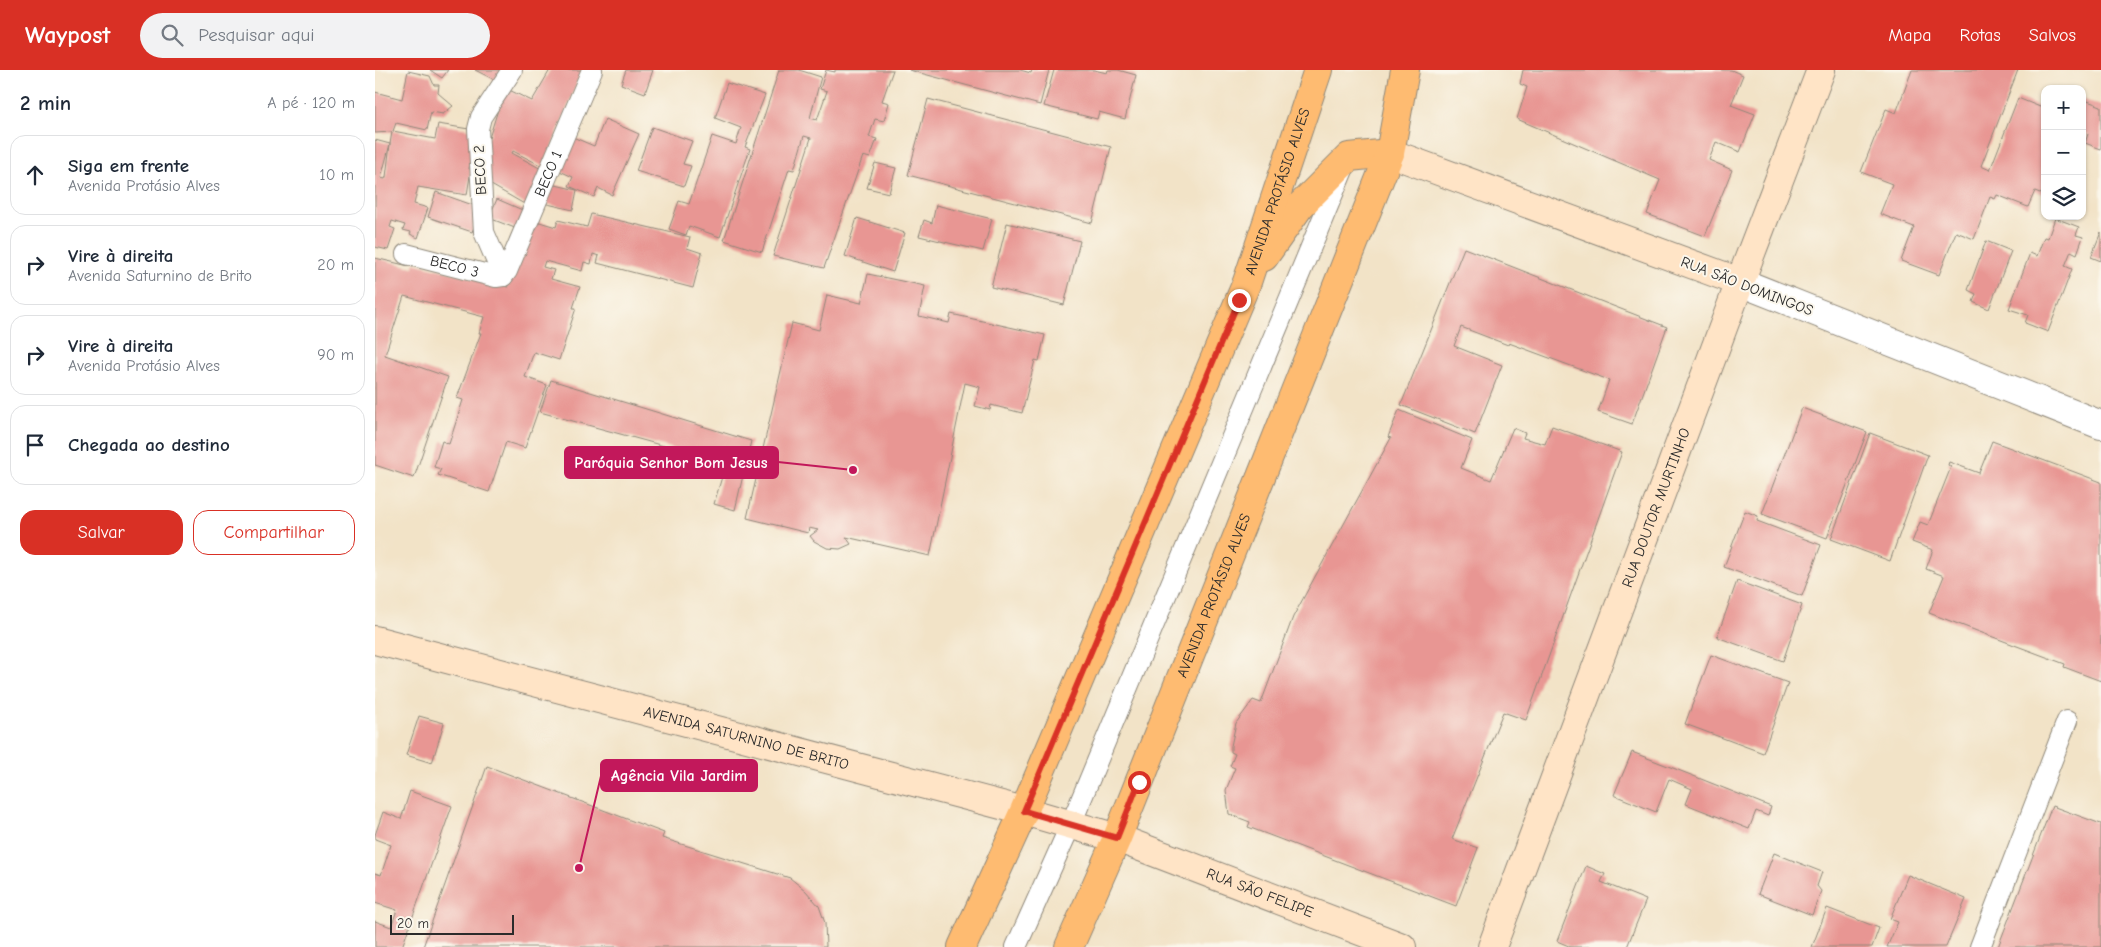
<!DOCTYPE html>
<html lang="pt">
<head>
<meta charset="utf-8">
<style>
	:root { --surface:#fff; --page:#f2f2f3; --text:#1f2937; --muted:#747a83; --line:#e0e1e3; --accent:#d93025 }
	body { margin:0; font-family:"Comic Neue",sans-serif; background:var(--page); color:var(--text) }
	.controls { position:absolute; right:15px; top:15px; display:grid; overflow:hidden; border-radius:10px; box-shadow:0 1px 4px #0004 }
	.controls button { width:45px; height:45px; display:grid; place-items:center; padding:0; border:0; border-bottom:1px solid var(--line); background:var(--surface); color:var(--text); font:25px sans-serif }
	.scale { position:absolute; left:15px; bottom:12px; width:124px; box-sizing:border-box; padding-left:5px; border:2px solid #2b2b2b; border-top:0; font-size:14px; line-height:18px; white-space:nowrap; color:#2b2b2b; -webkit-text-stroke:4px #fbf7ec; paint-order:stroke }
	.stop { position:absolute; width:15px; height:15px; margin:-11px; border:4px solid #d93025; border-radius:50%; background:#fff }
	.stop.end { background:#d93025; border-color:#fff; box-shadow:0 1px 5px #0008 }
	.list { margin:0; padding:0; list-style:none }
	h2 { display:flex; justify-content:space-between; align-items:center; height:65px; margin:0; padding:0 20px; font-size:21px }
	h2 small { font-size:16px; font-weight:400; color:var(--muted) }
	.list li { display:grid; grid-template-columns:32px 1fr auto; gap:15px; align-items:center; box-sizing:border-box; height:80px; margin:0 10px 10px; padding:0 10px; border:1px solid var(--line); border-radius:15px }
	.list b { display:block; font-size:19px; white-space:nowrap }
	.list p { margin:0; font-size:16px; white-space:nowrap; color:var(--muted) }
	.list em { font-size:16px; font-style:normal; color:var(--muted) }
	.actions { display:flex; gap:10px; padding:15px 20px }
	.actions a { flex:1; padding:11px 0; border:1px solid var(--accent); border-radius:15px; text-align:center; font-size:18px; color:var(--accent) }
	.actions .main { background:var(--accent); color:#fff }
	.icon { flex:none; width:28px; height:28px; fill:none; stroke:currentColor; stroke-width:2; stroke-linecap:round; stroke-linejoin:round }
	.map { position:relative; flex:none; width:1726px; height:877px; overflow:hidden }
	header { display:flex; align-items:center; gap:30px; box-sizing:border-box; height:70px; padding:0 25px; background:var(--accent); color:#fff }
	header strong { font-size:24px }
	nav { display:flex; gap:28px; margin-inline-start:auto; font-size:18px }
	.search { width:350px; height:45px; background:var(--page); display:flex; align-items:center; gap:12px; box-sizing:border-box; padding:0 18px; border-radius:28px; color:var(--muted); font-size:19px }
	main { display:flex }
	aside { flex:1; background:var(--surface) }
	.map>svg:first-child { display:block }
	.building { fill:#e89693; fill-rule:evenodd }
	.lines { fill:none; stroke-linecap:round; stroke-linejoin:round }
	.lane-casing { stroke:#8e8779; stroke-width:22 }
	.street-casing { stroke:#8e8779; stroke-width:30 }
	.secondary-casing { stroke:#8e8779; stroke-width:30 }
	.primary-casing { stroke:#8e8779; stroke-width:30 }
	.lane { stroke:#fff; stroke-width:20 }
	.street { stroke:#fff; stroke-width:28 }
	.secondary { stroke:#ffe4c6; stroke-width:28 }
	.primary { stroke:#febb71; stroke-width:28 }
	.route { stroke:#d93025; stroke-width:6 }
	.labels { text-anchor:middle; stroke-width:4; stroke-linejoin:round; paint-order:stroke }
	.street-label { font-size:15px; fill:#2b2b2b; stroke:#fbf7ec }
	.leader { fill:none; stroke:#c2185b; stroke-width:2 }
	.callout-dot { fill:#c2185b; stroke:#fbf7ec; stroke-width:2 }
	.callout { fill:#c2185b; stroke:#c2185b; stroke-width:2 }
	.callout-label { font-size:16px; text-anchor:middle; font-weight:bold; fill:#fff }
</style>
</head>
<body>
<header>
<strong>Waypost</strong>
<div class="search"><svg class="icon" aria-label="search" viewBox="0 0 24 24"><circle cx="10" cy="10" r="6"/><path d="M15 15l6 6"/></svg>Pesquisar aqui</div>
<nav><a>Mapa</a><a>Rotas</a><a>Salvos</a></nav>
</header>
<main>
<aside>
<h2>2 min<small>A pé · 120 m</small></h2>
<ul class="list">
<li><svg class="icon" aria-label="ahead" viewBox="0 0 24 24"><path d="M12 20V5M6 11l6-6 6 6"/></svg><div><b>Siga em frente</b><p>Avenida Protásio Alves</p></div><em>10 m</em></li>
<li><svg class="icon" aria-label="right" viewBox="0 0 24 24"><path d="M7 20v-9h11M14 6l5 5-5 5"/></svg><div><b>Vire à direita</b><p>Avenida Saturnino de Brito</p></div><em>20 m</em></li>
<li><svg class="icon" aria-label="right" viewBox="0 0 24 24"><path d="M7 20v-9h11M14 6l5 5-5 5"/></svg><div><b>Vire à direita</b><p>Avenida Protásio Alves</p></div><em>90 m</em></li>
<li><svg class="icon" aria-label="arrive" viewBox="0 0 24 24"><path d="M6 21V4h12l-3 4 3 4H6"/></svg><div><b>Chegada ao destino</b></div></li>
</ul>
<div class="actions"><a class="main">Salvar</a><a>Compartilhar</a></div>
</aside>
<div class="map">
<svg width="1726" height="877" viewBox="0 0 1726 877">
	<rect width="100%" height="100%" fill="#fbf7ec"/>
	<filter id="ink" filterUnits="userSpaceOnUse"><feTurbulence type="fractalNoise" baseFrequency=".02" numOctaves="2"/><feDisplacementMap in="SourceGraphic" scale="10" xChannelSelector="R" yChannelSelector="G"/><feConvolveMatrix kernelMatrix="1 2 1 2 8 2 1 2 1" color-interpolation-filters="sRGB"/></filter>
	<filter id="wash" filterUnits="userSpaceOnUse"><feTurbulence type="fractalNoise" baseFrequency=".0096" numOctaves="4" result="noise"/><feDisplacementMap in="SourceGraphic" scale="20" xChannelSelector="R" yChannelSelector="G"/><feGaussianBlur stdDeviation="1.12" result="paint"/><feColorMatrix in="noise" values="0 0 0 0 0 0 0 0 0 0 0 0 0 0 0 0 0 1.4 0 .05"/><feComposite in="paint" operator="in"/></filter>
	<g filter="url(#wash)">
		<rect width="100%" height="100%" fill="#f2e3c7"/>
		<g id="blocks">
			<path class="building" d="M 55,0 L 73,0 L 67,8 Z
				M 100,0 L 134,0 L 128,14 Z
				M 175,0 L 207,0 L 169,97 L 138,81 L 137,83 L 170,101 L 151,135 L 111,112 L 109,66 L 114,68 L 130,18 L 157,31 Z
				M 251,0 L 278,0 L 270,23 L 246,14 Z
				M 404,0 L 424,0 L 446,7 L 435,48 L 442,50 L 452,21 L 445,19 L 451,0 L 460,2 L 460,0 L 518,0 L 507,31 L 514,33 L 509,51 L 500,49 L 494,67 L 502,69 L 495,88 L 488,86 L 449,198 L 398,186 L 436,68 L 429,66 L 419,100 L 414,99 L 387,182 L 349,170 Z
				M 534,0 L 645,0 L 656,3 L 657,0 L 674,0 L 665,35 Z
				M 679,0 L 719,0 L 732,3 L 733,0 L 743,0 L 761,5 L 750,49 L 724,42 L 722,49 L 669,36 Z
				M 1148,0 L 1356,0 L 1368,5 L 1356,35 L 1380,44 L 1365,82 L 1341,72 L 1334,90 L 1357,100 L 1330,166 L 1272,144 L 1285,110 L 1142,49 L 1152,17 L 1145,14 Z
				M 1537,0 L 1643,0 L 1606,96 L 1615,100 L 1643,28 L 1670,39 L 1670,125 L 1660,121 L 1653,137 L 1622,125 L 1620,129 L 1615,127 L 1599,169 L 1581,162 L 1564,205 L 1526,191 L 1539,157 L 1505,144 L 1517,114 L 1486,102 L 1511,39 L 1521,43 Z
				M 33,1 L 55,6 L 59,15 L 64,15 L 63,23 L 78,36 L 68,44 L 56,42 L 52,60 L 21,53 L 18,61 L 60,69 L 63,54 L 100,60 L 94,99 L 96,99 L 92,125 L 43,117 L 39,134 L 53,138 L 43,168 L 35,164 L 36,162 L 28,160 L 30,155 L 17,151 L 15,157 L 20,159 L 13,180 L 0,177 L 0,70 L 15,74 L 17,62 L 0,63 L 0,22 L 27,29 ZM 15,74 L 11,107 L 10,109 L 6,108 Z
				M 352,13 L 390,25 L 370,77 L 375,79 L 345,167 L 314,156 L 311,165 L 294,159 L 304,131 L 314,134 L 337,66 L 361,74 L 366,58 L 340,48 Z
				M 553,29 L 736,77 L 717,153 L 533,105 Z
				M 1707,29 L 1726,36 L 1726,79 L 1710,73 L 1713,64 L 1707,62 Z
				M 230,49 L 264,64 L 237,125 L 223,118 L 219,127 L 194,116 L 198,107 L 178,98 L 193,65 L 219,76 Z
				M 277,57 L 317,71 L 308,94 L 316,96 L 309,116 L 261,101 Z
				M 500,93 L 521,98 L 514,123 L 492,118 Z
				M 172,113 L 202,120 L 198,140 L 164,132 Z
				M 61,122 L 106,138 L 97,162 L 53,147 Z
				M 122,129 L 152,142 L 145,160 L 114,148 Z
				M 561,135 L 617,149 L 608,181 L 544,166 L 549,150 L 557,153 Z
				M 216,144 L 315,167 L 312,178 L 327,183 L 318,218 L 222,193 L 224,186 L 218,184 L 216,194 L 209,192 L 207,201 L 170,191 L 168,197 L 179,200 L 176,209 L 205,217 L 198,238 L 201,238 L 184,290 L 159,282 L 150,307 L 172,315 L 150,378 L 131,372 L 114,422 L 63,405 L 66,399 L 59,397 L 67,371 L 74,374 L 88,330 L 82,328 L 106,263 L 104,263 L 109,247 L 29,226 L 10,285 L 73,307 L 39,408 L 0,395 L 0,188 L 38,197 L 39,193 L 133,217 L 158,150 L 181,157 L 183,150 L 212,157 Z
				M 482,148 L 530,163 L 518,202 L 470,186 Z
				M 1680,148 L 1704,157 L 1701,165 L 1708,167 L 1702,184 L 1696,181 L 1690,196 L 1697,199 L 1673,262 L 1650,253 L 1653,245 L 1634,239 L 1655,183 L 1662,186 L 1669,167 L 1673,168 Z
				M 632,153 L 705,171 L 689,235 L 616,217 Z
				M 1726,162 L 1726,191 L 1716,187 Z
				M 1611,171 L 1636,181 L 1614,239 L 1598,232 L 1601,224 L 1593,220 Z
				M 1089,178 L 1292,257 L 1257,354 L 1223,342 L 1234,310 L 1134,273 L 1133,275 L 1086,257 L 1079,276 L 1127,295 L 1100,364 L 1026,335 Z
				M 493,204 L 550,216 L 544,246 L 574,253 L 576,244 L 670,265 L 664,291 L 660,290 L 647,343 L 616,335 L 615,340 L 600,336 L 605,317 L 590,313 L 555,486 L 471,467 L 476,474 L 465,479 L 452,478 L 439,471 L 435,466 L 443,460 L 434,458 L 433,463 L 372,448 L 417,253 L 444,260 L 452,225 L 486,233 Z
				M 176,310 L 376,371 L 360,440 L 339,434 L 351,393 L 165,342 Z
				M 1427,338 L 1492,362 L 1452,468 L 1387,444 Z
				M 1024,340 L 1097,370 L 1086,398 L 1116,410 L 1138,358 L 1150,363 L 1148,368 L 1170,374 L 1177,356 L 1247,382 L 1151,650 L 1128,642 L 1077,769 L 1103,778 L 1081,836 L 873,757 L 875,752 L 854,744 L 851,720 L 860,698 L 855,696 L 860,684 L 856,682 L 856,676 L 861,653 L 878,630 L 886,633 L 918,547 L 1016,368 L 1013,367 Z
				M 1495,363 L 1553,385 L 1515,491 L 1456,469 Z
				M 1617,371 L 1726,412 L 1726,611 L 1689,597 L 1690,594 L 1554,543 L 1569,506 L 1551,499 L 1558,480 L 1537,472 L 1545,452 L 1553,455 L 1576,397 L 1573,395 L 1574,392 L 1604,403 Z
				M 1370,441 L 1383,446 L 1382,451 L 1446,475 L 1427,526 L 1349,497 Z
				M 1362,511 L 1427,535 L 1408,591 L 1342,567 Z
				M 1336,585 L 1413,613 L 1388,683 L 1310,654 Z
				M 44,646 L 69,653 L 57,693 L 31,685 Z
				M 1257,682 L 1321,707 L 1396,737 L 1393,746 L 1381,741 L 1374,759 L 1311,734 L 1317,719 L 1294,709 L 1281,742 L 1239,725 Z
				M 112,696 L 289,763 L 287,768 L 415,808 L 430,820 L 444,836 L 450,853 L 451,877 L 48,877 Z
				M 35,721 L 77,736 L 27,877 L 0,877 L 0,851 L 16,857 L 22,840 L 0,833 L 0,803 L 6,805 L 16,775 L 0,769 L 0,765 L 8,742 L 26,749 Z
				M 1677,736 L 1726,754 L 1726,877 L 1623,877 Z
				M 1399,783 L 1447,802 L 1442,816 L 1446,821 L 1437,845 L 1383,824 Z
				M 1211,796 L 1230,804 L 1226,812 L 1271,830 L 1252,877 L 1196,877 L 1182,871 Z
				M 1533,805 L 1591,829 L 1571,877 L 1512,877 L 1523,852 L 1515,849 Z
				M 1452,838 L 1504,858 L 1497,877 L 1437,877 Z"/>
		</g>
	</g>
	<g filter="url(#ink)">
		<use href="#blocks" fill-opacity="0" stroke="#8e8779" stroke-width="1"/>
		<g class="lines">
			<defs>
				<g id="lane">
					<path id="s1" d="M 31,184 L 121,207 L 128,206"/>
					<path id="s2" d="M 128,206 L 132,201 L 217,0"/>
					<path d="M 128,206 L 109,162 L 103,59 L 106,47 L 137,0"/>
					<path d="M 641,877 L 696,754 L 970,95"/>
					<path d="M 1605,877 L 1692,651"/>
				</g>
				<path id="street" d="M 1365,212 L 1726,355"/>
				<g id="secondary">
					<path d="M 1015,83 L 1365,212"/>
					<path id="s3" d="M 0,570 L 649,741 L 742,768 L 1027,877"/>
					<path id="s4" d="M 1117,877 L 1365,212 L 1446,0"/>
				</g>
				<g id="primary">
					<path d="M 889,187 L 925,136 L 974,87 L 1015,83"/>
					<path id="s5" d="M 587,877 L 649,741 L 872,212 L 943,0"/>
					<path id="s6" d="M 694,877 L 742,768 L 1015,83 L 1030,0"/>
				</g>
			</defs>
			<use href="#lane" class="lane-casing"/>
			<use href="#street" class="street-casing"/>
			<use href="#secondary" class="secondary-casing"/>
			<use href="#primary" class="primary-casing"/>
			<use href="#lane" class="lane"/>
			<use href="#street" class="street"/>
			<use href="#secondary" class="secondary"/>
			<use href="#primary" class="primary"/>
		</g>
	</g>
	<g class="lines" filter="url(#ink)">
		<path class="route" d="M 764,712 L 742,768 L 649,741 L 864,230"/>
	</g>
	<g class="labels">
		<g class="street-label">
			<text transform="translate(105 100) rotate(-93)" y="5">BECO 2</text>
			<text dy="5" stroke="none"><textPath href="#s2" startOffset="112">BECO 1</textPath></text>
			<text dy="5" stroke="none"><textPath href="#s5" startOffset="819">AVENIDA PROTÁSIO ALVES</textPath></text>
			<text dy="5" stroke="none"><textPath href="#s1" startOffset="50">BECO 3</textPath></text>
			<text transform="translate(1372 216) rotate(21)" y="5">RUA SÃO DOMINGOS</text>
			<text dy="5" stroke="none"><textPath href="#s4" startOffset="469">RUA DOUTOR MURTINHO</textPath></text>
			<text dy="5" stroke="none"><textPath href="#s6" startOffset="380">AVENIDA PROTÁSIO ALVES</textPath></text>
			<text dy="5" stroke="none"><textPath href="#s3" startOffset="384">AVENIDA SATURNINO DE BRITO</textPath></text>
			<text dy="5" stroke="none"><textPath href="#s3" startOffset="921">RUA SÃO FELIPE</textPath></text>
		</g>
	</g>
	<path class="leader" d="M478 400L403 392M204 798L226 706"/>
	<g class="callout-dot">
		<circle cx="478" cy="400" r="5"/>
		<circle cx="204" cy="798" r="5"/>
	</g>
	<g class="callout">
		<rect x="190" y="377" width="213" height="31" rx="5"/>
		<rect x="226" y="690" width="156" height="31" rx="5"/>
	</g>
	<g class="callout-label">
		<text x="296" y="398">Paróquia Senhor Bom Jesus</text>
		<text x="304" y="711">Agência Vila Jardim</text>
	</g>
</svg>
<div class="controls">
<button>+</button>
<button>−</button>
<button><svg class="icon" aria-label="layers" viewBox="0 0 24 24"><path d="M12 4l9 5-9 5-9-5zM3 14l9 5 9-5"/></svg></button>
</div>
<div class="scale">20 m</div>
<div class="stop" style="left:764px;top:712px"></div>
<div class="stop end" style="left:864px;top:230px"></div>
</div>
</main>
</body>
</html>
